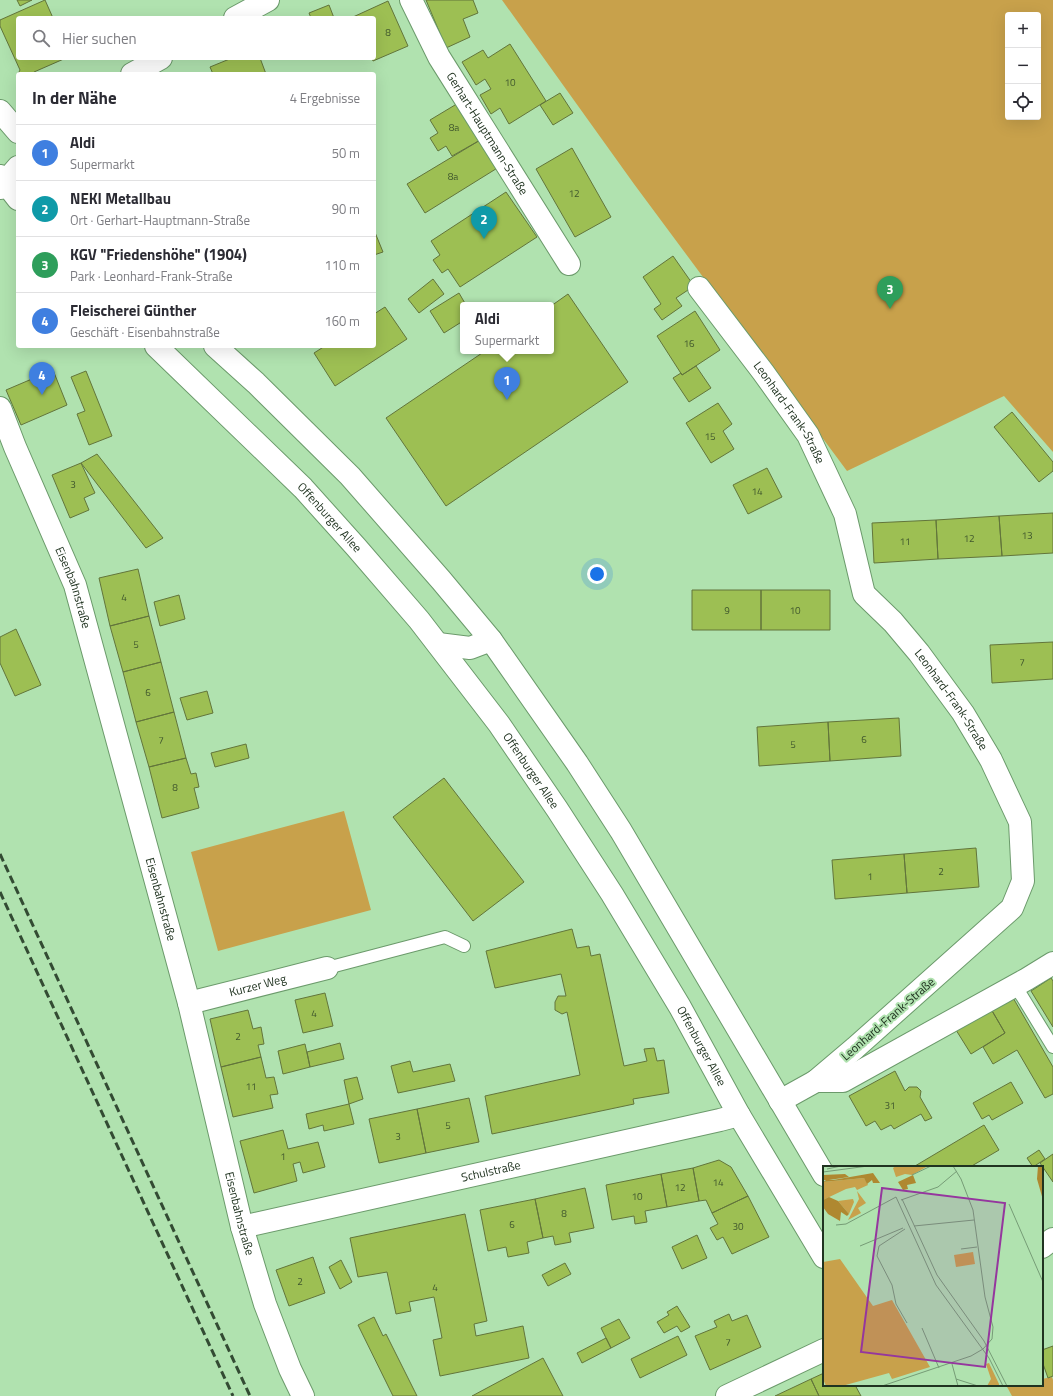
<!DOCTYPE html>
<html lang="de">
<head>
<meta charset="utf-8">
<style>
	:root { --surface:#fff; --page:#f2f2f3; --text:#2b2b33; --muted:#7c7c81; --line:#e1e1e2; --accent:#1a73e8 }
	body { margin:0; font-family:"Titillium Web",sans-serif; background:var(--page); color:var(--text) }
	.controls { position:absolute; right:12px; top:12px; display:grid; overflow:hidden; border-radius:4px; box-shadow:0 4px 16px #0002 }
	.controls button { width:36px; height:36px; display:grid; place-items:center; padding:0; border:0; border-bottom:1px solid var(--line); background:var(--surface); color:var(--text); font:20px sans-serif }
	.you { position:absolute; left:597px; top:574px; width:14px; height:14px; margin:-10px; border:3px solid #fff; border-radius:50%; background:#1a73e8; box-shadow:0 0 0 6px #1a73e833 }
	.badge { display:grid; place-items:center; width:26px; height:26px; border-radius:50%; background:var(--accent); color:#fff; font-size:13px; font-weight:700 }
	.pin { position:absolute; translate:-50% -33px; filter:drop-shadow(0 1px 2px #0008) }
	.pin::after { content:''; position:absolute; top:21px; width:14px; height:12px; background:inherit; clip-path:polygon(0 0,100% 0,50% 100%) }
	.popup { position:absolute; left:460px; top:302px; width:94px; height:52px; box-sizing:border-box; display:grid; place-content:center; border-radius:4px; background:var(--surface); filter:drop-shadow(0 1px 3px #0005); font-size:13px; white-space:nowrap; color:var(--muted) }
	.popup b { font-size:15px; color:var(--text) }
	.popup::after { content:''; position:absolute; left:50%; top:100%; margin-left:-8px; border:8px solid transparent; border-top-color:var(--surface) }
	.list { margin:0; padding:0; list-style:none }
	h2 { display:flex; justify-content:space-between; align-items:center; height:52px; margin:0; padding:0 16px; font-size:17px }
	h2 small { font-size:13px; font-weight:400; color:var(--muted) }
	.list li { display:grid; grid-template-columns:26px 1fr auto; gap:12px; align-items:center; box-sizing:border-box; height:56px; padding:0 16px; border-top:1px solid var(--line) }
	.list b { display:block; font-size:15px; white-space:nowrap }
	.list p { margin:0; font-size:13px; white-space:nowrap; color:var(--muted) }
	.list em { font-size:13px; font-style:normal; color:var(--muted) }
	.icon { flex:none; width:22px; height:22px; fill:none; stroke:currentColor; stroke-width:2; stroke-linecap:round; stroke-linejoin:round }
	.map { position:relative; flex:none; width:1053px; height:1396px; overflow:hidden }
	.search { position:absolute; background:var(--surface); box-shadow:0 4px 16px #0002; left:16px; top:16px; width:360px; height:44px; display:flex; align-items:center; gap:10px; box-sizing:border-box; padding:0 14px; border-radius:4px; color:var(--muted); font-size:15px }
	.panel { position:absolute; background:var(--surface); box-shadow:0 4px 16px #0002; left:16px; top:72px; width:360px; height:276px; border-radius:4px }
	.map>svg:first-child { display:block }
	.green { fill:#c8a14b; fill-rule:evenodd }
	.building { fill:#9dbf53; stroke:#62753b }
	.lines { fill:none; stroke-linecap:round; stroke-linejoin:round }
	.lane-casing { stroke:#6b9a6b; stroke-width:14 }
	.street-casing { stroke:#6b9a6b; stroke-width:24 }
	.secondary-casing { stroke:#6b9a6b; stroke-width:24 }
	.lane { stroke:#fff; stroke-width:12 }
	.street { stroke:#fff; stroke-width:22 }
	.secondary { stroke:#fff; stroke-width:22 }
	.rail { stroke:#334b33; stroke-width:3; stroke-dasharray:8 4; stroke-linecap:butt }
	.labels { text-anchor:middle; stroke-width:4; stroke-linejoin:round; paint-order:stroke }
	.number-label { font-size:10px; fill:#3f562d }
	.street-label { font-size:12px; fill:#203320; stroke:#b0e2af }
	.inset-road { fill:none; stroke:#769c76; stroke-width:1 }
	.view { fill:#95369e; fill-opacity:0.15; stroke:#95369e; stroke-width:2 }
	.inset-edge { fill:none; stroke:#203320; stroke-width:2 }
</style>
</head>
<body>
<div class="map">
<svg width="1053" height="1396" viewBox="0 0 1053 1396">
	<rect width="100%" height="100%" fill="#b0e2af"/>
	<path class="green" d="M 502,0 L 1053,0 L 1053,452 L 1004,396 L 847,471 L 634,184 ZM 1008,15 L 1038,15 L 1038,117 L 1008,117 Z
		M 344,811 L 371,910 L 218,951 L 191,852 Z
		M 1052,1377 L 1053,1380 L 1053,1396 L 1012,1396 L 1006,1385 L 1042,1385 L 1042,1379 Z"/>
	<path class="building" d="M 17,0 L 32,0 L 20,6 Z
		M 45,0 L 53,18 L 18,18 L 18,58 L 66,58 L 34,72 L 33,74 L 18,74 L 20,70 L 0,26 L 0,20 Z
		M 426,0 L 473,0 L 478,13 L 463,19 L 470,37 L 446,48 Z
		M 388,1 L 408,46 L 373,61 L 372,58 L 374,58 L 374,18 L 354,18 L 353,17 Z
		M 329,5 L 334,18 L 311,18 L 309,13 Z
		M 510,44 L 546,101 L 509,124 L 500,108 L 491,114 L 480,95 L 491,89 L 485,79 L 476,85 L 462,62 L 483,50 L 488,58 Z
		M 232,58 L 260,58 L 266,74 L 213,74 L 210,67 Z
		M 560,93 L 573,113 L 553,125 L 540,105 Z
		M 460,102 L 482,139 L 452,156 L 446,146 L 438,151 L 430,138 L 438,133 L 430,120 Z
		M 482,139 L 499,167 L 425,213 L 407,184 Z
		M 572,148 L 611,217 L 575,237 L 536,169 Z
		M 506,192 L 537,237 L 460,287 L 448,269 L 442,273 L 433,260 L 440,255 L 431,241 Z
		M 374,230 L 383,252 L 374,255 Z
		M 673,256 L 694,286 L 676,298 L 682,306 L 662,320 L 654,309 L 661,304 L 643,277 Z
		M 433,279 L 444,294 L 419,313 L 408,299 Z
		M 459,293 L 466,305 L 463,305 L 463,321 L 444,333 L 430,311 Z
		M 568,294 L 628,382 L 446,506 L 386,418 L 485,351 L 551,351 L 551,306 Z
		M 385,307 L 407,339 L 335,386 L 314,353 L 325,346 L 374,346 L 374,314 Z
		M 695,311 L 720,350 L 682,375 L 657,336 Z
		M 696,366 L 711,388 L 689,402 L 673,378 L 681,373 L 682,375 Z
		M 53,370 L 67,405 L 21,425 L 6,390 Z
		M 86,371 L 112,436 L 89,445 L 77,414 L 85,411 L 71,377 Z
		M 718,403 L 732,424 L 723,431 L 734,449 L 711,463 L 686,423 Z
		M 1012,412 L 1053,462 L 1053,471 L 1039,482 L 994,427 Z
		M 97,454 L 163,538 L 146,548 L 81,463 Z
		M 81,463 L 95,493 L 84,498 L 89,510 L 70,518 L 52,475 Z
		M 767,468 L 782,497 L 748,514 L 733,485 Z
		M 1053,513 L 1053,553 L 1002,556 L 999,516 Z
		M 999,516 L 1002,556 L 938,559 L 936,520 Z
		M 936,520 L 938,559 L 874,563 L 872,523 Z
		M 138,569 L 149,616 L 110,626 L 99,578 Z
		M 692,590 L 761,590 L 761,630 L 692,630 Z
		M 761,590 L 830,590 L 830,630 L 761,630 Z
		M 179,595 L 185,619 L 160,626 L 154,602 Z
		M 149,616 L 161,662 L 123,672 L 110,626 Z
		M 16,629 L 41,685 L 15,696 L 0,663 L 0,637 Z
		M 1053,642 L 1053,679 L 992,683 L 990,645 Z
		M 161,662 L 174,712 L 136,722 L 123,672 Z
		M 207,691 L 213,713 L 187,720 L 180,698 Z
		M 174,712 L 186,758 L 149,767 L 136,722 Z
		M 899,718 L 901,756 L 830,761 L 828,722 Z
		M 828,722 L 830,761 L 759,766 L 757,727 Z
		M 246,744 L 249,758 L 215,767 L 211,753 Z
		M 186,758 L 191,774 L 196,773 L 199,787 L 194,788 L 199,808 L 162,818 L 149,767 Z
		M 444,778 L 524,882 L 473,921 L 393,817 Z
		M 976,848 L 979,887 L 907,893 L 904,854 Z
		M 904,854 L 907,893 L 835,899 L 832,860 Z
		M 572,929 L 577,948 L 589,946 L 591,956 L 600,954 L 624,1066 L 647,1061 L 644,1049 L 654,1048 L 657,1061 L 664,1060 L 669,1093 L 633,1099 L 634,1104 L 492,1134 L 485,1096 L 580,1075 L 567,1012 L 562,1014 L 555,1010 L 555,1002 L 558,996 L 566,996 L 561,974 L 495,988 L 486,951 Z
		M 1051,978 L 1053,981 L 1053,1027 L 1031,991 Z
		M 325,993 L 333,1026 L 303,1033 L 295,1000 Z
		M 1012,996 L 1053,1067 L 1053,1094 L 1045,1098 L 1017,1050 L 993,1064 L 983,1047 L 1005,1033 L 991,1009 Z
		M 991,1009 L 1005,1033 L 971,1054 L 956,1030 Z
		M 248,1010 L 253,1029 L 261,1027 L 264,1044 L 258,1045 L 261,1057 L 221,1067 L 210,1019 Z
		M 340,1043 L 344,1059 L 310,1067 L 307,1052 Z
		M 305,1044 L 310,1067 L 283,1074 L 278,1051 Z
		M 261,1057 L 266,1078 L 274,1077 L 278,1094 L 270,1095 L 273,1108 L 233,1117 L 221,1067 Z
		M 410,1061 L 413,1072 L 450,1064 L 455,1081 L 398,1093 L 391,1066 Z
		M 895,1071 L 905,1091 L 909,1087 L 917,1087 L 921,1091 L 920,1097 L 932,1118 L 925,1121 L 921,1114 L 894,1129 L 891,1125 L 881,1130 L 875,1121 L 866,1126 L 849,1096 Z
		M 357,1077 L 363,1099 L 349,1104 L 344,1080 Z
		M 1011,1082 L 1023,1103 L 992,1120 L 989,1115 L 982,1119 L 973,1103 Z
		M 469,1098 L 479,1142 L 426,1153 L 417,1109 Z
		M 349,1104 L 354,1124 L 324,1131 L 323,1125 L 309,1129 L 306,1114 Z
		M 417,1109 L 426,1153 L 379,1163 L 369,1119 Z
		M 984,1125 L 999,1150 L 970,1167 L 916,1167 L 915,1166 Z
		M 283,1130 L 288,1149 L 318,1142 L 325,1167 L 303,1173 L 300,1162 L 293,1164 L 297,1181 L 254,1193 L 240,1141 Z
		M 1039,1150 L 1045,1159 L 1033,1167 L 1027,1158 Z
		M 1053,1154 L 1053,1182 L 1040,1163 Z
		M 719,1160 L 731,1167 L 748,1196 L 712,1213 L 706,1200 L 699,1201 L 693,1168 Z
		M 693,1168 L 699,1201 L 667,1207 L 661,1174 Z
		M 661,1174 L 667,1207 L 645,1211 L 647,1222 L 635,1224 L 634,1216 L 612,1220 L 606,1185 Z
		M 585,1188 L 594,1228 L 569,1233 L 571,1242 L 555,1245 L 553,1236 L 543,1238 L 535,1199 Z
		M 748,1196 L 769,1237 L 732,1254 L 723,1237 L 717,1240 L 710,1228 L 718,1224 L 712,1213 Z
		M 535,1199 L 543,1238 L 527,1242 L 529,1253 L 508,1257 L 506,1247 L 488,1251 L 480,1210 Z
		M 465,1214 L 487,1321 L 474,1324 L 476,1336 L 523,1326 L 529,1358 L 440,1376 L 433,1340 L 442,1338 L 434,1297 L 409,1302 L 411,1311 L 396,1314 L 387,1272 L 358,1277 L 350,1238 Z
		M 697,1235 L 707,1258 L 682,1269 L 672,1247 Z
		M 313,1257 L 325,1293 L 289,1306 L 276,1270 Z
		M 341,1260 L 352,1282 L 340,1289 L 329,1267 Z
		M 565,1263 L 571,1274 L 548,1286 L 542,1275 Z
		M 677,1306 L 690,1327 L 681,1332 L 677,1326 L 664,1333 L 657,1322 L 669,1315 L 667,1312 Z
		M 729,1314 L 732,1321 L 747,1315 L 761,1347 L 710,1370 L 695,1336 L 717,1327 L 714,1321 Z
		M 374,1317 L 383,1336 L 386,1334 L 417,1396 L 393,1396 L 358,1325 Z
		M 619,1319 L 630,1338 L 611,1348 L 601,1328 Z
		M 678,1336 L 687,1355 L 640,1378 L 631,1359 Z
		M 606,1338 L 611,1348 L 582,1363 L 577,1353 Z
		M 1053,1346 L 1053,1376 L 1048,1378 L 1042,1361 L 1042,1350 Z
		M 543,1358 L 563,1396 L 472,1396 Z
		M 824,1373 L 824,1385 L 855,1385 L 861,1396 L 819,1396 L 811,1379 Z
		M 811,1379 L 819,1396 L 775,1396 Z"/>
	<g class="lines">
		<defs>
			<path id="lane" d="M 327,968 L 445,937 L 464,946
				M 1015,985 L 1053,1047"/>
			<g id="street">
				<path id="s1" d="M 411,0 L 439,57 L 569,264"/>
				<path d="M 235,18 L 268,0"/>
				<path d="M 132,74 L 161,58"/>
				<path d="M 0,188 L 18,167"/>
				<path id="s2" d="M 699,288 L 763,372 L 808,435 L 845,514 L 864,594 L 893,622 L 919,653 L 963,713 L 991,760 L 1020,822 L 1023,881 L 1012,908 L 855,1048 L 816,1081"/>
				<path id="s3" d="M 0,408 L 15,447 L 75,585 L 189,1003 L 242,1227 L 265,1304 L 290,1369 L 303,1396"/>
				<path d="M 438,644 L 470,648 L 491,640"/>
				<path id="s4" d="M 189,1003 L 327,968"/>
				<path d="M 780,1101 L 816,1081 L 843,1081 L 1027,979 L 1053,963"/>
				<path id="s5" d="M 242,1227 L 720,1120 L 739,1115"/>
				<path d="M 1042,1247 L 1053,1239"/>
				<path d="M 727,1396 L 824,1350"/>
			</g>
			<g id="secondary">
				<path d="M 0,111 L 18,132"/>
				<path d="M 0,176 L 18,199"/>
				<path id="s6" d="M 156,346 L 303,488 L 356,547 L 419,620 L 499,724 L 557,809 L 612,894 L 680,1007 L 739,1115 L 824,1257"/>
				<path d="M 215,346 L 256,383 L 350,476 L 441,580 L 491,640 L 577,763 L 621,831 L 824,1175"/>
			</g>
		</defs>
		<use href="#lane" class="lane-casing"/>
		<use href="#street" class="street-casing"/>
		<use href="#secondary" class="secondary-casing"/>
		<use href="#lane" class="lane"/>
		<use href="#street" class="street"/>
		<use href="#secondary" class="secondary"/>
		<path class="rail" d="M 0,854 L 250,1396
			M 0,892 L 233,1396"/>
	</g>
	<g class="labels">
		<g class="number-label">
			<text x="388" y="36">8</text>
			<text x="510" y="86">10</text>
			<text x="454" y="131">8a</text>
			<text x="453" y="180">8a</text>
			<text x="574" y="197">12</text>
			<text x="689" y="347">16</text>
			<text x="710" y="440">15</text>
			<text x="73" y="488">3</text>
			<text x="757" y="495">14</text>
			<text x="1027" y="539">13</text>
			<text x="969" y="542">12</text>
			<text x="905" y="545">11</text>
			<text x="124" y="601">4</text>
			<text x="727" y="614">9</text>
			<text x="795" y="614">10</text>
			<text x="136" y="648">5</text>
			<text x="1022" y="666">7</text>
			<text x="148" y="696">6</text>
			<text x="864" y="743">6</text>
			<text x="161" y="744">7</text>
			<text x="793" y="748">5</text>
			<text x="175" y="791">8</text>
			<text x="941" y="875">2</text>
			<text x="870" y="880">1</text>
			<text x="314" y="1017">4</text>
			<text x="238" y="1040">2</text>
			<text x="251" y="1090">11</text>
			<text x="890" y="1109">31</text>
			<text x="448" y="1129">5</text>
			<text x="398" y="1140">3</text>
			<text x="283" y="1160">1</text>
			<text x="718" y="1186">14</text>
			<text x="680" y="1191">12</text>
			<text x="637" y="1200">10</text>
			<text x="564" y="1217">8</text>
			<text x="512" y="1228">6</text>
			<text x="738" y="1230">30</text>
			<text x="300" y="1285">2</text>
			<text x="435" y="1291">4</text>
			<text x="728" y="1346">7</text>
		</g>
		<g class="street-label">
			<text dy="4" stroke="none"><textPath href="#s1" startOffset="154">Gerhart-Hauptmann-Straße</textPath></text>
			<text dy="4" stroke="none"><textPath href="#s2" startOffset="154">Leonhard-Frank-Straße</textPath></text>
			<text dy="4" stroke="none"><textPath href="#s6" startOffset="244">Offenburger Allee</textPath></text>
			<text dy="4" stroke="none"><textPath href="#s3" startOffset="194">Eisenbahnstraße</textPath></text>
			<text dy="4" stroke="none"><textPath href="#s2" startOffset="490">Leonhard-Frank-Straße</textPath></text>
			<text dy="4" stroke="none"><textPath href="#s6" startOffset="568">Offenburger Allee</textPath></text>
			<text dy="4" stroke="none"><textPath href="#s3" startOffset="518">Eisenbahnstraße</textPath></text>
			<text dy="4" stroke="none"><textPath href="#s4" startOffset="71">Kurzer Weg</textPath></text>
			<text transform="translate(888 1019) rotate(-41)" y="4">Leonhard-Frank-Straße</text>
			<text dy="4" stroke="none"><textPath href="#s6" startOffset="892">Offenburger Allee</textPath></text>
			<text dy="4" stroke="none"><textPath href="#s5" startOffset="255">Schulstraße</textPath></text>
			<text dy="4" stroke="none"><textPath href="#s3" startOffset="842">Eisenbahnstraße</textPath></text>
		</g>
	</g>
	<g transform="translate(823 1166)">
		<rect width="220" height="220" fill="#b0e2af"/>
		<path d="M 73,0 L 105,0 L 89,9 L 82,8 L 73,11 L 70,2 ZM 41,12 L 45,19 L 34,24 L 32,21 L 23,23 L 0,34 L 0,16 ZM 34,25 L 43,37 L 35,42 L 38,47 L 25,54 L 36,33 ZM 30,33 L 31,36 L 26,48 L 15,35 ZM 150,86 L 152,98 L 133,101 L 131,89 ZM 17,93 L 50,140 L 69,134 L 107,201 L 69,213 L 66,207 L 19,220 L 3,220 L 0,213 L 0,96 ZM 166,197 L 176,218 L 176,220 L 164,220 L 168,213 L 163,198 Z" fill="#c8a14b"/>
		<path d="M 215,0 L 220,0 L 220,34 L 214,13 ZM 50,7 L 57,17 L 50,17 L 49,14 L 44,18 L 41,12 L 0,16 L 3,14 L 0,14 L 0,9 L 22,8 L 26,11 L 6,14 L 10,14 ZM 90,9 L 93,17 L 84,19 L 85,23 L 80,24 L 75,16 ZM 6,31 L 15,35 L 26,48 L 24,50 L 18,46 L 17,55 L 5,48 L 0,41 L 0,34 Z" fill="#af8830"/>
		<path class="inset-road" d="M 4,3 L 18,0M 0,6 L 45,0M 89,9 L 108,0M 79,33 L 114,109 L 161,175 L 184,220M 78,34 L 115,21 L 134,5M 186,38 L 220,116M 13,59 L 23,58 L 73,31 L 113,119 L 166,192 L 180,220M 91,60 L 151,54M 82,63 L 56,80 L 54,90 L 69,119 L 73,138 L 84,157M 37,80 L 80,62M 138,83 L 154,81M 99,162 L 116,202M 129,198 L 135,220M 133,213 L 155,220M 59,220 L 148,190 L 160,183 L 169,173 L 170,161 L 162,131 L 150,44 L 138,13 L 130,0"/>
		<path class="view" d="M 59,22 L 182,37 L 162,201 L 38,186 Z"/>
		<rect width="220" height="220" class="inset-edge"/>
	</g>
</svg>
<div class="controls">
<button>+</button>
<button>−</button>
<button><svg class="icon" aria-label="locate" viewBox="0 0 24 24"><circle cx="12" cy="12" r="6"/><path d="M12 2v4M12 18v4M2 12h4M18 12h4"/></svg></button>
</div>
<div class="you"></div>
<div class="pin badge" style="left:507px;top:400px;background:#3f7fe0">1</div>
<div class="popup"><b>Aldi</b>Supermarkt</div>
<div class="pin badge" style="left:484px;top:239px;background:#0f9aa8">2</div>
<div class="pin badge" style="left:890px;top:309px;background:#2e9e5b">3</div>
<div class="pin badge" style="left:42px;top:395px;background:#3f7fe0">4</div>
<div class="search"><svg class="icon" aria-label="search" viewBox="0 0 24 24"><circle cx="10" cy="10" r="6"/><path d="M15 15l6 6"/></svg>Hier suchen</div>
<section class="panel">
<h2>In der Nähe<small>4 Ergebnisse</small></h2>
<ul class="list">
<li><span class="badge" style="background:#3f7fe0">1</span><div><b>Aldi</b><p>Supermarkt</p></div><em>50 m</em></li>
<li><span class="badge" style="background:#0f9aa8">2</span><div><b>NEKI Metallbau</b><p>Ort · Gerhart-Hauptmann-Straße</p></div><em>90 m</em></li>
<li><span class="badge" style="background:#2e9e5b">3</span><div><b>KGV &quot;Friedenshöhe&quot; (1904)</b><p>Park · Leonhard-Frank-Straße</p></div><em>110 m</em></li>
<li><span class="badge" style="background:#3f7fe0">4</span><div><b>Fleischerei Günther</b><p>Geschäft · Eisenbahnstraße</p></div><em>160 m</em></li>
</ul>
</section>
</div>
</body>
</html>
